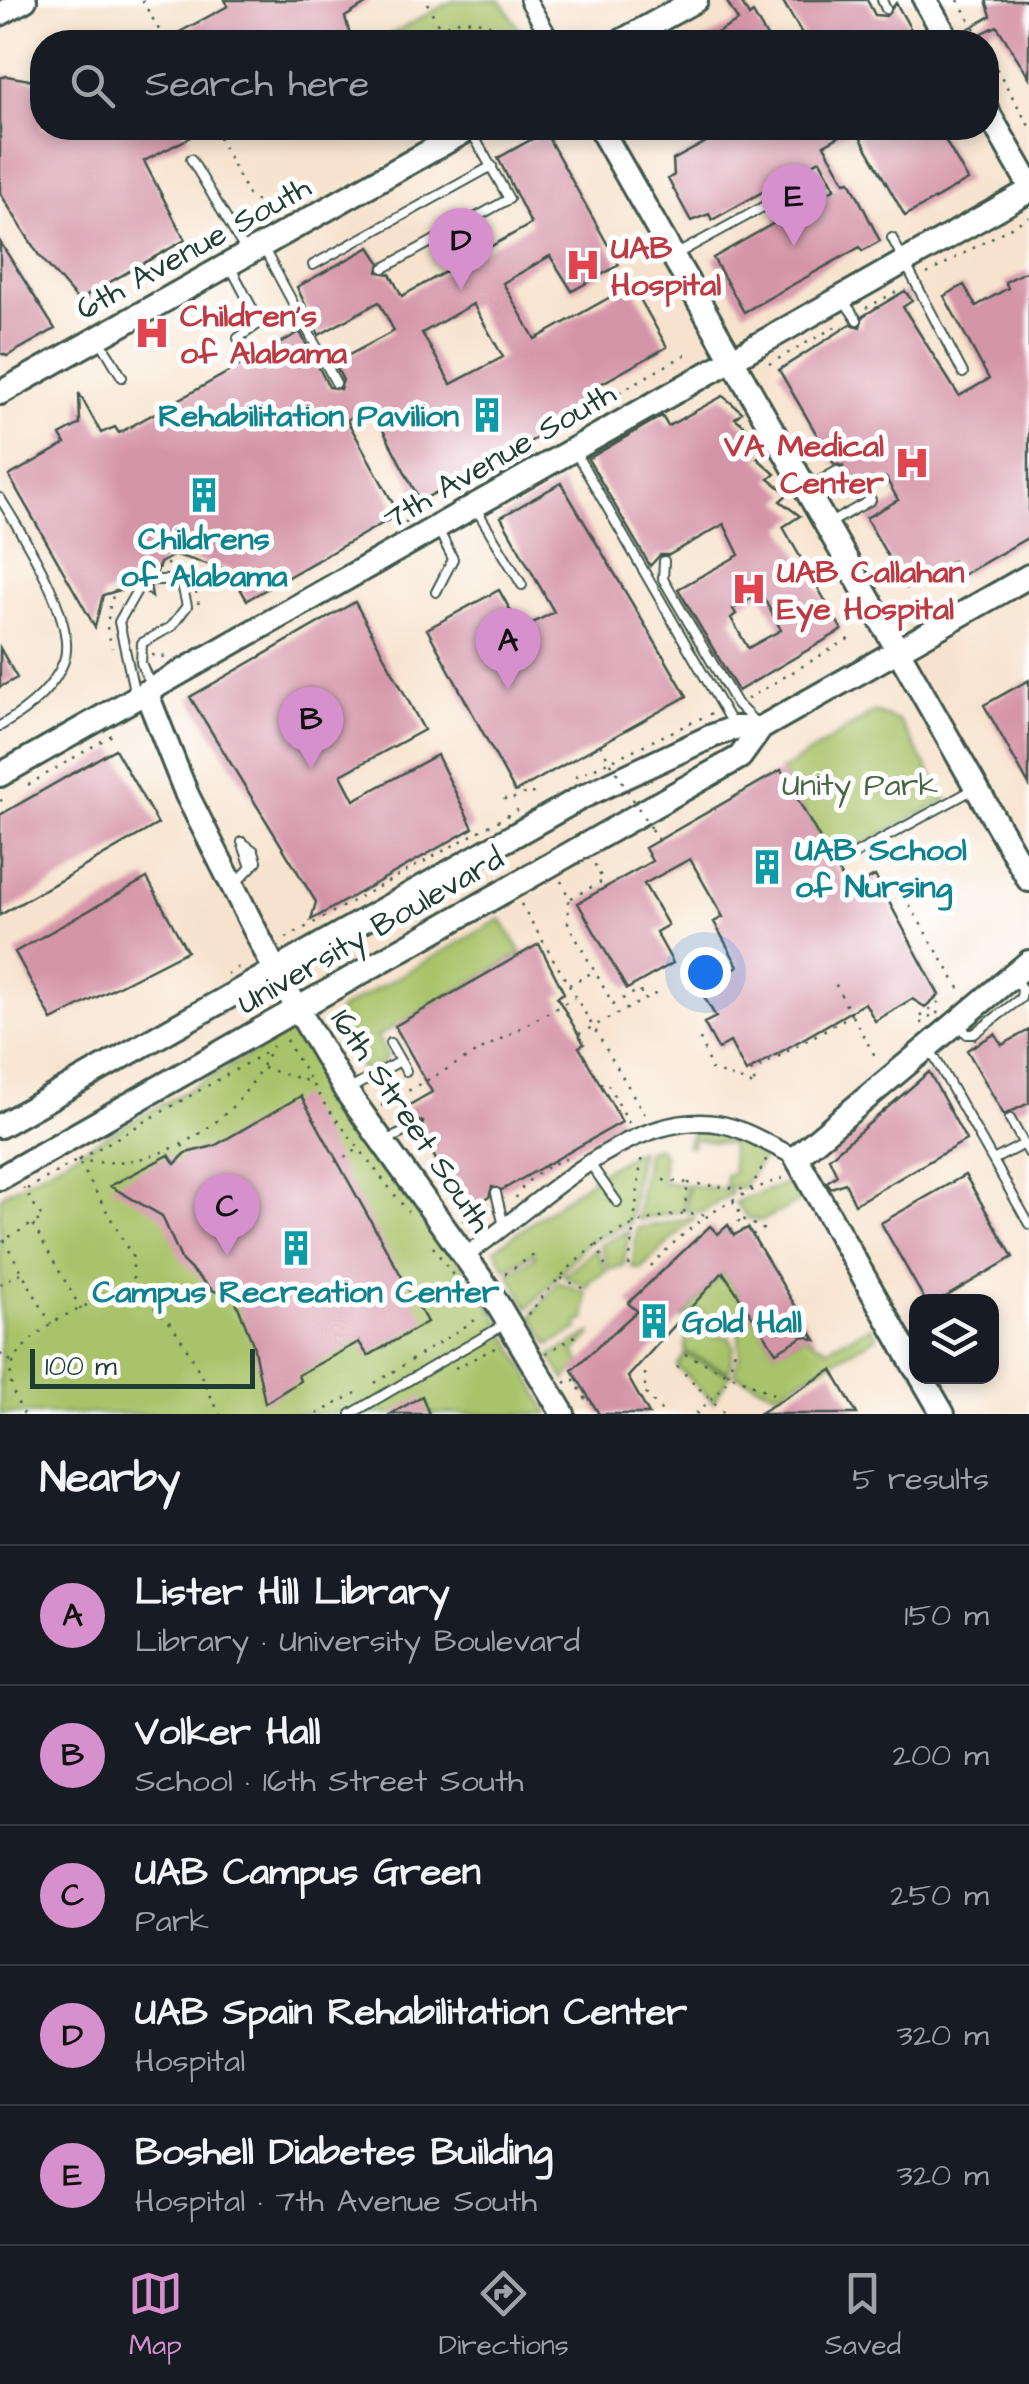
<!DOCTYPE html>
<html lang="en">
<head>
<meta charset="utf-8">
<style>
	:root { --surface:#171b24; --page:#20242c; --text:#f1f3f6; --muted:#9ea1a6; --line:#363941; --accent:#d690ce }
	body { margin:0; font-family:"Architects Daughter",sans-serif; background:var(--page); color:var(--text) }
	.controls { position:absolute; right:30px; bottom:30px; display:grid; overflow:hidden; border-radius:20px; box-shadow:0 5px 15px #0003 }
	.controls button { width:90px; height:90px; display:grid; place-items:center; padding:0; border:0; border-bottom:2px solid var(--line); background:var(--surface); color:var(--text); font:50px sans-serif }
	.scale { position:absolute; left:30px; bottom:25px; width:225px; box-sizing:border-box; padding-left:10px; border:5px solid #1f3d34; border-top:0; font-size:28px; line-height:35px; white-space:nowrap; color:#1f3d34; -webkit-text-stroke:8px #fff; paint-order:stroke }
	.you { position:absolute; left:705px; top:972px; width:35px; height:35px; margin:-25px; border:8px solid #fff; border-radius:50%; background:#1a73e8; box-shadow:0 0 0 15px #1a73e833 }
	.badge { display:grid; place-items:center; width:65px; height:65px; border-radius:50%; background:var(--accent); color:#111; font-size:32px; font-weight:700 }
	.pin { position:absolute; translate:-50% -82px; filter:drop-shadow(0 2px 5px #0008) }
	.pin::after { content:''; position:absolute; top:52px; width:35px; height:30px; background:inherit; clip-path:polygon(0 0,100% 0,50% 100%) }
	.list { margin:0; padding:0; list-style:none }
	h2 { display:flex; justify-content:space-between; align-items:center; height:130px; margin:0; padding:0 40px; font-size:42px }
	h2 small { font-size:32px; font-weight:400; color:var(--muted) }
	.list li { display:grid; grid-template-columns:65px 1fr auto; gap:30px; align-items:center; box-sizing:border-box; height:140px; padding:0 40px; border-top:2px solid var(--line) }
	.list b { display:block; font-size:38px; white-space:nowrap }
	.list p { margin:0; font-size:32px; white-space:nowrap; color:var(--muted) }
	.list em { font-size:32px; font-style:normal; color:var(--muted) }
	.icon { flex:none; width:55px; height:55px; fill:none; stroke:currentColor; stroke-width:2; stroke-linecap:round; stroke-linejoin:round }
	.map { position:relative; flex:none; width:1029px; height:1414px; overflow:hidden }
	.search { position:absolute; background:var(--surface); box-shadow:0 5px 15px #0003; left:30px; right:30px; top:30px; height:110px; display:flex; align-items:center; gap:25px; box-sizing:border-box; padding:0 35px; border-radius:40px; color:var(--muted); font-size:38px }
	.sheet { height:830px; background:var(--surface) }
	nav { display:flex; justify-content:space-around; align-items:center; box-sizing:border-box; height:140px; border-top:2px solid var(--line); background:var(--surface); font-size:28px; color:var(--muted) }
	nav a { display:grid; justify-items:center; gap:5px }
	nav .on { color:var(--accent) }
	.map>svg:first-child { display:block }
	.green { fill:#a8c369; stroke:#64804e; stroke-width:2.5 }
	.building { fill:#d595a9; fill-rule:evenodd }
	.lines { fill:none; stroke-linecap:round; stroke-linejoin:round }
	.lane-casing { stroke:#3f564b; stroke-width:12 }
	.street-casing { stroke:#3f564b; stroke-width:20 }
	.secondary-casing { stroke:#3f564b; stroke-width:28 }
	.path { stroke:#3f564b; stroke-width:2.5; stroke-dasharray:2.5 8; stroke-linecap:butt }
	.lane { stroke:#fff; stroke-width:8 }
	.street { stroke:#fff; stroke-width:15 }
	.secondary { stroke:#fff; stroke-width:22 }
	.path-bridge { stroke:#3f564b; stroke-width:2.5; stroke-dasharray:2.5 8; stroke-linecap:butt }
	.labels { text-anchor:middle; stroke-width:10; stroke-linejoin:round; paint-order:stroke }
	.street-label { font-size:32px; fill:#1f3d34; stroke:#fff }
	.health-label { font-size:32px; font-weight:bold; fill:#be3a42; stroke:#fff; text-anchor:start }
	.culture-label { font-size:32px; font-weight:bold; fill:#0d838f; stroke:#fff }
	.park-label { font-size:32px; fill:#486544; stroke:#fff }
</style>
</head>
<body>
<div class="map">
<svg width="1029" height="1414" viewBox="0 0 1029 1414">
	<rect width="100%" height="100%" fill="#fff"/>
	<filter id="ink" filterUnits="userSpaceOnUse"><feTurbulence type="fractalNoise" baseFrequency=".01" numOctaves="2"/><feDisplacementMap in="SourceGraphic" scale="20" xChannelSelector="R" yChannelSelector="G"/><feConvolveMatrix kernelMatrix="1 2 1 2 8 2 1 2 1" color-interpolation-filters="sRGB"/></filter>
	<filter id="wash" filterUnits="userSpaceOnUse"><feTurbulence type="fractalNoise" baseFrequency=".0048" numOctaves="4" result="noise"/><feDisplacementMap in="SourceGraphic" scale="40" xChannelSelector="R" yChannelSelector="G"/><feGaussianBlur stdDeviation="2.25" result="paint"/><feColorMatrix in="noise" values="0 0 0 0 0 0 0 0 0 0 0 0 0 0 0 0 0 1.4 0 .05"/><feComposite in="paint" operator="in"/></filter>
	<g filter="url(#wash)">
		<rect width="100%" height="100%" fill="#f7e3cd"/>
		<path class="green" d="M 454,0 L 501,0 L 527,42 L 383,42 L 386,37 Z
			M 874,712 L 899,721 L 947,800 L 832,859 L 781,771 Z
			M 501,919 L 522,953 L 377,1037 L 387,1054 L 384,1062 L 364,1073 L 335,1025 L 339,1010 Z
			M 297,1028 L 496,1315 L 549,1414 L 0,1414 L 0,1196 Z
			M 693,1132 L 730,1136 L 765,1155 L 742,1188 L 725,1186 L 726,1174 L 733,1173 L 730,1144 L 693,1139 L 692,1146 L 686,1145 Z
			M 657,1147 L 664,1154 L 662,1182 L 687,1185 L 682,1211 L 637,1220 L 646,1151 Z
			M 639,1150 L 630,1223 L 587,1243 L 528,1308 L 509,1273 L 535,1257 L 534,1252 L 506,1269 L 495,1249 L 604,1170 Z
			M 792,1181 L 803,1200 L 762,1221 L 748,1218 L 735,1202 Z
			M 689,1185 L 730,1190 L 731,1194 L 702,1212 L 686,1212 Z
			M 694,1218 L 647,1263 L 640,1269 L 632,1267 L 637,1228 Z
			M 629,1231 L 624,1265 L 609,1270 L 600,1245 Z
			M 595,1248 L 606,1272 L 590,1281 L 588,1287 L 564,1276 Z
			M 723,1272 L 776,1351 L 804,1336 L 828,1348 L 871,1326 L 877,1337 L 776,1393 L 734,1374 L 740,1352 L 738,1325 L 726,1328 L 722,1318 L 710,1323 L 701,1309 L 681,1319 Z
			M 558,1282 L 586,1292 L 585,1320 L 577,1323 L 579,1329 L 549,1345 L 532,1315 Z
			M 714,1331 L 716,1337 L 729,1336 L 734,1347 L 729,1372 L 685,1352 L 686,1337 Z
			M 593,1332 L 574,1353 L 581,1363 L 565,1380 L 550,1356 Z
			M 685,1354 L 730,1375 L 713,1402 L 677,1366 Z"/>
		<g id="blocks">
			<path class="building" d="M 225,0 L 372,0 L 345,17 L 352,42 L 180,42 L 176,34 L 228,6 Z
				M 726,0 L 740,0 L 749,16 L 753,13 L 770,42 L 701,42 L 738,21 Z
				M 782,0 L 867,0 L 875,15 L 886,16 L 896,3 L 918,42 L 807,42 Z
				M 986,0 L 1029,0 L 1029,77 L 997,26 L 964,42 L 961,33 L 991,16 Z
				M 6,76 L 42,82 L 42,128 L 183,128 L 189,138 L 144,161 L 185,240 L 87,295 L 87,311 L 38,254 L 0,193 L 0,78 Z
				M 732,128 L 938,128 L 968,180 L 905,216 L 855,128 L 824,145 L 845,182 L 850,181 L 880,241 L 862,251 L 860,247 L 744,312 L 713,258 L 776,222 L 778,212 L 800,200 L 804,207 L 835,188 L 820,160 L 712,220 L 709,214 L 691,221 L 668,179 L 674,175 L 673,160 Z
				M 545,132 L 619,265 L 572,291 L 550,256 L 503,283 L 535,339 L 632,285 L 667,347 L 588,391 L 596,406 L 420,501 L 371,407 L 347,420 L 399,514 L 247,600 L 229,570 L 175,555 L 160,563 L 157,572 L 149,577 L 152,597 L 137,585 L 103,595 L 95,627 L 9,476 L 65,444 L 60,435 L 80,424 L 79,393 L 101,433 L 115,427 L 119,433 L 300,332 L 329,387 L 340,389 L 343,380 L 334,363 L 394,331 L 379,302 L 319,335 L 297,287 L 370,247 L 380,262 L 378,272 L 390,274 L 402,296 L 531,224 L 498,158 ZM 473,304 L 503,357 L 451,384 L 422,333 Z
				M 0,242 L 55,329 L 7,356 L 0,353 Z
				M 1029,270 L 1029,537 L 961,576 L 953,561 L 906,588 L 866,518 L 898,500 L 886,478 L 872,486 L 862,484 L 853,497 L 841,477 L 843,466 L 834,464 L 779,370 L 851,324 L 860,327 L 863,316 L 905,291 L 912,301 L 903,307 L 959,396 L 989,379 L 944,296 L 964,285 L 976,306 L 1008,288 L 1005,282 Z
				M 723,396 L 742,412 L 735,418 L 753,433 L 746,438 L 764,453 L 757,458 L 775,474 L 769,479 L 788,494 L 780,501 L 800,516 L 783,527 L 842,630 L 738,691 L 678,589 L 739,555 L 724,524 L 669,555 L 660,555 L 650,566 L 588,459 L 662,416 L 668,426 ZM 761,593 L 781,630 L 748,648 L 731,618 L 736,614 L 733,609 Z
				M 561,483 L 687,696 L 515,792 L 427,629 L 499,590 L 521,629 L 554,612 L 501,517 Z
				M 355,602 L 424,730 L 341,775 L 354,800 L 437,755 L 473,828 L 311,920 L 316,902 L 190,697 Z
				M 0,648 L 17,678 L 0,687 Z
				M 1029,680 L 1029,785 L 984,705 Z
				M 115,749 L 158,824 L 0,915 L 0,815 Z
				M 781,770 L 849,890 L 875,876 L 939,995 L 925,1007 L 912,999 L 875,1021 L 865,1003 L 746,1072 L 730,1042 L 718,1049 L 704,1023 L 716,1017 L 699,988 L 738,966 L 714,922 L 723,917 L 690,859 L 644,884 L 668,925 L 656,932 L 673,963 L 627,989 L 578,903 L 652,861 L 645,848 Z
				M 147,878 L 187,951 L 52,1020 L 15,952 Z
				M 539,944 L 564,993 L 557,997 L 584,1044 L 579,1047 L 622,1122 L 502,1190 L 492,1187 L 489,1197 L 465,1211 L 421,1133 L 423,1122 L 413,1120 L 406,1107 L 432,1092 L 395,1026 Z
				M 1029,1030 L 1029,1103 L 1004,1115 L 967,1050 L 995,1034 L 1002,1045 Z
				M 929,1072 L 966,1140 L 855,1204 L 845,1183 L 831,1188 L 827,1182 L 837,1175 L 829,1158 Z
				M 301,1096 L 427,1322 L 368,1356 L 359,1342 L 298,1375 L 300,1381 L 265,1403 L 253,1344 L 235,1299 L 212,1290 L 182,1261 L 162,1216 L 110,1186 L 169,1155 L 175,1164 L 186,1153 L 214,1146 Z
				M 965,1175 L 1013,1257 L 937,1302 L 926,1302 L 881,1223 Z
				M 728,1225 L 734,1235 L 748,1228 L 816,1340 L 804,1336 L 776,1352 L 723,1272 L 628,1377 L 649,1414 L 599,1414 L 572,1370 L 637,1311 L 628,1303 L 710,1226 L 718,1234 Z
				M 832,1370 L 857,1414 L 758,1414 Z
				M 422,1396 L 429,1414 L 391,1414 Z"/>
		</g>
	</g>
	<g filter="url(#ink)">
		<use href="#blocks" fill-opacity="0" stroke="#3f564b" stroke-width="2.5"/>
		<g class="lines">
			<defs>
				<path id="lane" d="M 882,0 L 886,9
					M 191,159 L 245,250
					M 462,225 L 509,199 L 472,133
					M 892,238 L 963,373
					M 264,249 L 336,383
					M 677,254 L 774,201
					M 313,265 L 492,166
					M 231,268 L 260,323 L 238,338
					M 384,268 L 442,236
					M 844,301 L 857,320
					M 101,342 L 122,377
					M 574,450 L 732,724
					M 809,487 L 837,471
					M 0,498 C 21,532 78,621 64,661 C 53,690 26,711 0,726
					M 475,507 L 522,585
					M 830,523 L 871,500 L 866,490
					M 664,561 L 663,579 L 736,703 L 754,721
					M 436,592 L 453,559 L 438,529
					M 150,684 L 141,663 L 142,643 L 171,627 L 187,606 L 181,580 L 156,580
					M 135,695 L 119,622 L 136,592
					M 242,842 L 251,867
					M 842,861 L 974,789
					M 236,883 L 257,861 L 254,851 L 242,842
					M 961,1026 L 967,1034 L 974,1034 L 1021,998 L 1022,989 L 1013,976
					M 390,1043 L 406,1071
					M 931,1051 L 1029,1224
					M 350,1089 L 400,1061
					M 1010,1119 L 1029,1153
					M 385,1141 L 417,1126
					M 993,1160 L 1024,1144
					M 591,1165 L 617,1202
					M 496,1193 L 504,1226
					M 351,1414 L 507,1323"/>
				<path id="street" d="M 528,0 L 552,42
					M 466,1255 C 536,1208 627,1109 719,1124 C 747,1129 771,1146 796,1157"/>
				<path id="secondary" d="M 925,0 L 949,42
					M 0,14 L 25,0
					M 620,42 L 696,0
					M 986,109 L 1029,184
					M 600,128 L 1029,880
					M 0,393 L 471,128
					M 146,692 L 187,795 L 275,970 L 346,1091 L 489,1290 L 563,1414
					M 0,775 L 1029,191
					M 0,1126 L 582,797 L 712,736 L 734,728 L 761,728
					M 0,1178 L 740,757 L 761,728 L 1029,576
					M 916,1369 L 796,1157 L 1029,962
					M 921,1376 L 943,1414"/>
			</defs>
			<use href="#lane" class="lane-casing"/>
			<use href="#street" class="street-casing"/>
			<use href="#secondary" class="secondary-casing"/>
			<path class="path" d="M 142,0 L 166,42
				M 958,0 L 982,42
				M 427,3 L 439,26
				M 390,42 L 397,42
				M 421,42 C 438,24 465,14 489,25 L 496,42
				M 986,50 L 1029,126
				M 214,128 L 249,197 L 271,209
				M 927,274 L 1029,217
				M 866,308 L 903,288
				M 769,364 L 842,323
				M 405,523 L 427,501 L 692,351
				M 156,568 L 167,564 L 181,568
				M 194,581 L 199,606
				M 108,619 L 111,599 L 127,585
				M 107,627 L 112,648
				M 152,655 L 167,657
				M 747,699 L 852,637
				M 576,777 L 714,712
				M 28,785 L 117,732
				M 504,798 L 507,801 L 531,791 L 536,800
				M 0,801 L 9,796
				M 651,829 L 658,840
				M 561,881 L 569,898 L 568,924 L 613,1004 L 639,990 L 645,999
				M 904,896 L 962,993
				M 571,898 L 603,881 L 594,863
				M 521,904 L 645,1115
				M 286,938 L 521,808
				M 227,974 L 244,964
				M 569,985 L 593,972
				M 938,1014 L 936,1011 L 922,1023 L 918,1019 L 941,1000
				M 852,1016 L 878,1061
				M 579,1034 L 659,992
				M 700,1039 L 711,1069 L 756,1086 L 751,1072 L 851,1015 L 835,983
				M 286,1040 L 323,1102 L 408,1212
				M 263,1068 L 311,1082
				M 600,1084 L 606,1081 L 629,1123
				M 381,1106 L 574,998
				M 182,1145 L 186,1153
				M 80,1159 L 268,1051
				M 78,1160 C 143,1172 211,1139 249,1087 C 259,1074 265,1059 273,1046
				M 335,1162 L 357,1150
				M 663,1180 L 688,1183 L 684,1213
				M 688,1183 L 750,1190 L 767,1158
				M 27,1189 L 78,1160 L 133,1258 L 133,1295
				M 516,1198 C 523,1181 548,1164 566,1159
				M 733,1201 L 743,1219 L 763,1229 L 752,1235
				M 463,1220 L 489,1218
				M 33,1225 L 81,1309
				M 731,1230 L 742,1218
				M 4,1240 L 51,1324
				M 0,1242 L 43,1218 L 23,1188
				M 597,1244 L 607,1271
				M 433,1247 L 460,1285
				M 629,1266 L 642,1153
				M 651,1266 C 689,1224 732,1195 786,1177
				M 505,1274 L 535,1254
				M 561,1278 L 587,1290
				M 0,1284 L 21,1273
				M 528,1315 C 576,1254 624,1208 707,1215
				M 546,1353 L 581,1333
				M 0,1354 L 13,1362
				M 685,1354 L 773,1394
				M 677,1366 L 725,1414
				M 455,1368 L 501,1345
				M 645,1373 L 645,1393 L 664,1414
				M 375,1383 L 480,1317
				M 565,1383 L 573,1378 L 587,1401 L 590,1400
				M 24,1414 C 16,1401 9,1386 11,1370 C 18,1333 110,1282 143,1300 C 180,1319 201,1379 220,1414
				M 317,1414 L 356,1393
				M 696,1414 L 724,1387 L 737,1344"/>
			<use href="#lane" class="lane"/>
			<use href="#street" class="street"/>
			<use href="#secondary" class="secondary"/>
			<path class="path-bridge" d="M 600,745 L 651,829"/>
		</g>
	</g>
	<defs>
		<symbol id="hospital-bare" viewBox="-9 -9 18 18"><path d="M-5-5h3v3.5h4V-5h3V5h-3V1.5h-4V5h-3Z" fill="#e0444e" stroke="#fff" stroke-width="2.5" paint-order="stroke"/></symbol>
		<symbol id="building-bare" viewBox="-9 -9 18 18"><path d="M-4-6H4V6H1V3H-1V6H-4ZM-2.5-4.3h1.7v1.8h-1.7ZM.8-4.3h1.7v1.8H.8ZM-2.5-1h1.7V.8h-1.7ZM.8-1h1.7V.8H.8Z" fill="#0f9aa8" stroke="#fff" stroke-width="2.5" paint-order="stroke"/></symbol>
	</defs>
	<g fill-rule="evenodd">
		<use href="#hospital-bare" x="558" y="240" width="50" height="50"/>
		<use href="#hospital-bare" x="127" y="308" width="50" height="50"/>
		<use href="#building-bare" x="462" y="390" width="50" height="50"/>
		<use href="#hospital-bare" x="887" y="438" width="50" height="50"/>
		<use href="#building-bare" x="179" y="470" width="50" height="50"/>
		<use href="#hospital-bare" x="724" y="564" width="50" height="50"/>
		<use href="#building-bare" x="742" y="842" width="50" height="50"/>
		<use href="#building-bare" x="271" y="1223" width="50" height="50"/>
		<use href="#building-bare" x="629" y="1296" width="50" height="50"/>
	</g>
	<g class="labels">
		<g class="street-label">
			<text transform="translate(193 247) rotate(-29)" y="11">6th Avenue South</text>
			<text transform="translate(499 455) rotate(-30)" y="11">7th Avenue South</text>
			<text transform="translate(370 930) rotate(-30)" y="11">University Boulevard</text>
			<text transform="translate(412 1120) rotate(56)" y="11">16th Street South</text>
		</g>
		<g class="health-label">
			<text x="611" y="258">UAB<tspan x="611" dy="37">Hospital</tspan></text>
			<text x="180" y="326">Children's<tspan x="180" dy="37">of Alabama</tspan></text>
			<text x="884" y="456" text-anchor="end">VA Medical<tspan x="884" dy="37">Center</tspan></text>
			<text x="777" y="582">UAB Callahan<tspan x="777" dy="37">Eye Hospital</tspan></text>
		</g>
		<g class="culture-label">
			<text x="459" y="426" text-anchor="end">Rehabilitation Pavilion</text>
			<text x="204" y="549">Childrens<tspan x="204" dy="37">of Alabama</tspan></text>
			<text x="795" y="860" text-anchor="start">UAB School<tspan x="795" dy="37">of Nursing</tspan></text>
			<text x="296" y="1302">Campus Recreation Center</text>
			<text x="682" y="1332" text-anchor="start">Gold Hall</text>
		</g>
		<g class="park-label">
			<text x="860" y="795">Unity Park</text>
		</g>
	</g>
</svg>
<div class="controls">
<button><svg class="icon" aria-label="layers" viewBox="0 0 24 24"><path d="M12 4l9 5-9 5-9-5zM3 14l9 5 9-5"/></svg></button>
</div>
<div class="scale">100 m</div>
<div class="you"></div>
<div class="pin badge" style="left:508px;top:690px">A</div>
<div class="pin badge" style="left:311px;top:769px">B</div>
<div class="pin badge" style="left:227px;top:1256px">C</div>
<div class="pin badge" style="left:461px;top:290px">D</div>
<div class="pin badge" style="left:794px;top:246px">E</div>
<div class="search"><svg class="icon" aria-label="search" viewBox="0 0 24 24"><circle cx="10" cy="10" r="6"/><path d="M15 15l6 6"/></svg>Search here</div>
</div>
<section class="sheet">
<h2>Nearby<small>5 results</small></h2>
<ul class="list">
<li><span class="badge">A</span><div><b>Lister Hill Library</b><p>Library · University Boulevard</p></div><em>150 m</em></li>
<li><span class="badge">B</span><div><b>Volker Hall</b><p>School · 16th Street South</p></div><em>200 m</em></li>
<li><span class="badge">C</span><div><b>UAB Campus Green</b><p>Park</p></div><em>250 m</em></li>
<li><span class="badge">D</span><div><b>UAB Spain Rehabilitation Center</b><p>Hospital</p></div><em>320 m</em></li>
<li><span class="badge">E</span><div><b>Boshell Diabetes Building</b><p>Hospital · 7th Avenue South</p></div><em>320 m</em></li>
</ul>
</section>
<nav>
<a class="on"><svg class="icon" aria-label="map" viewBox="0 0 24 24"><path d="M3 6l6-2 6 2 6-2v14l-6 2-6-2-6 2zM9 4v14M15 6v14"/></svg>Map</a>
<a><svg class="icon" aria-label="directions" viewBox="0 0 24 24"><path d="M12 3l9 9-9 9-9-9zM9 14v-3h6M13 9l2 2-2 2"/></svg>Directions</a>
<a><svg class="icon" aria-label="saved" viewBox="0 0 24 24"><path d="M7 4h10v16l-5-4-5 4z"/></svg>Saved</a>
</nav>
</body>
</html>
